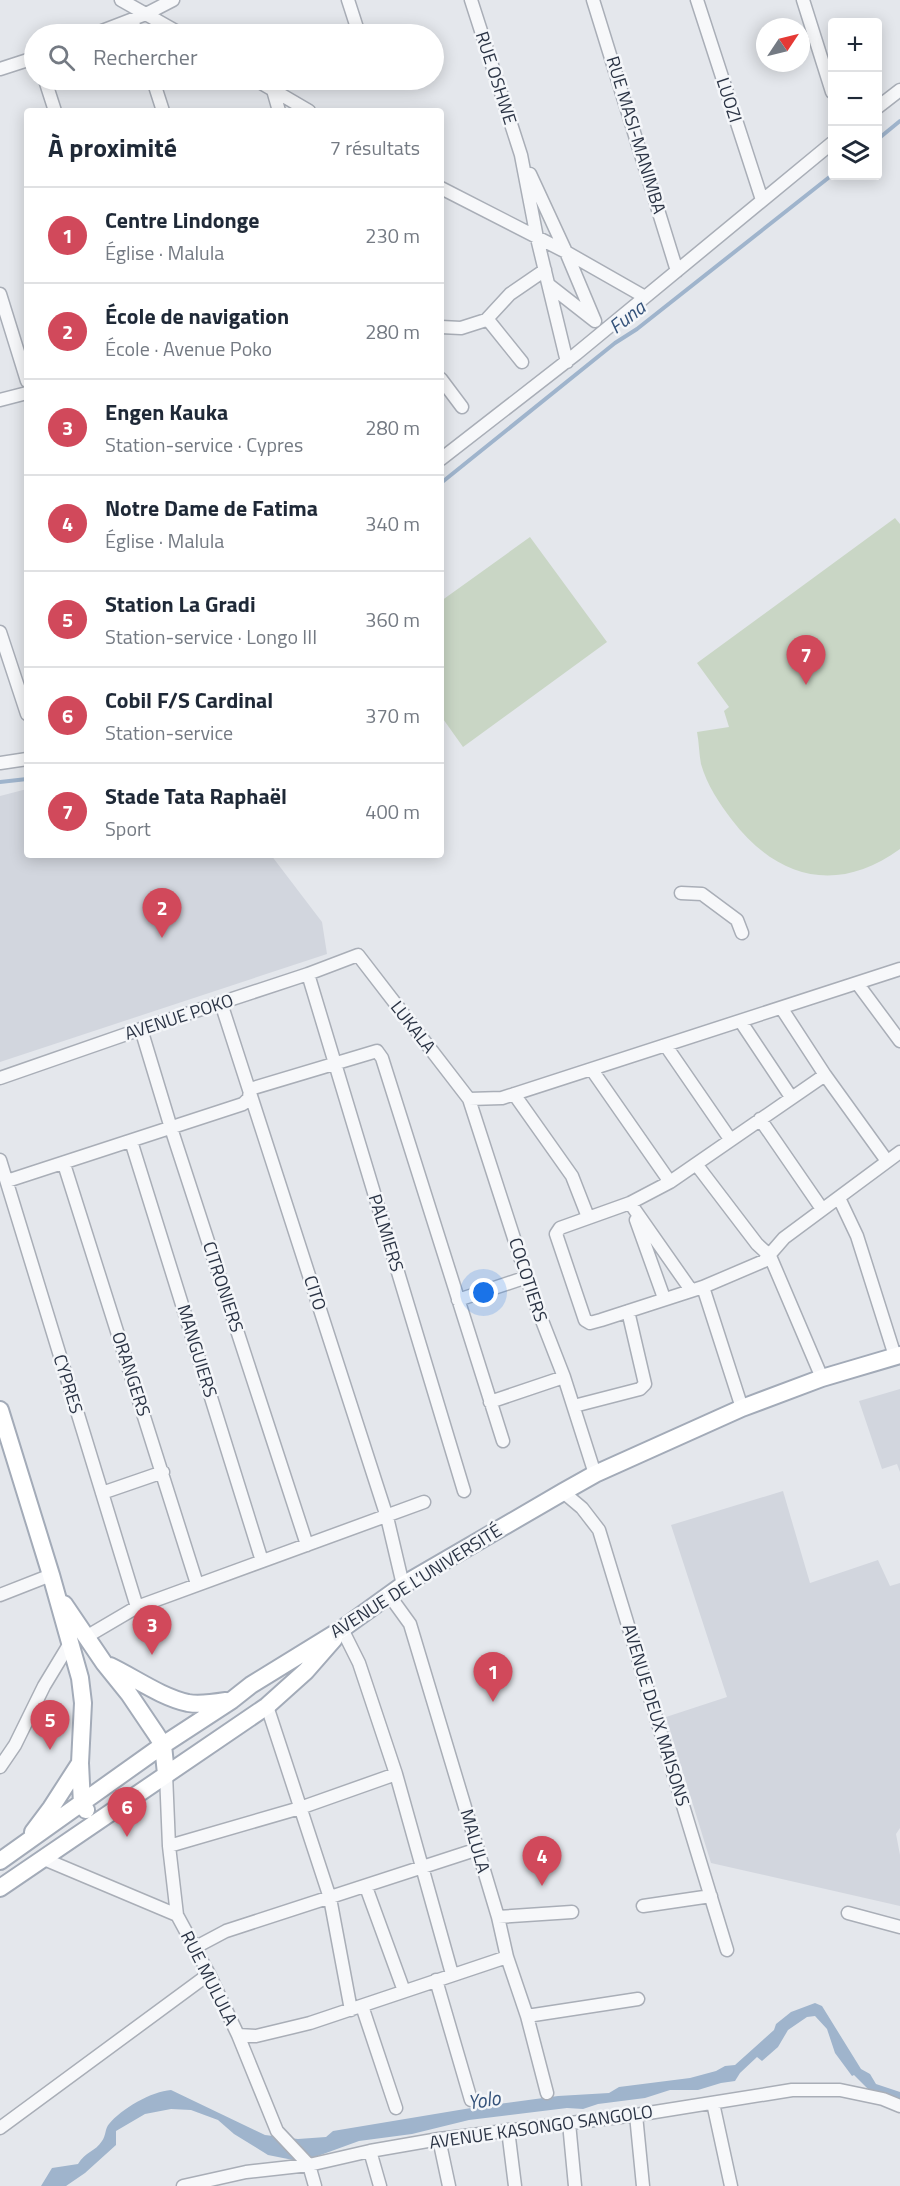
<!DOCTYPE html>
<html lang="fr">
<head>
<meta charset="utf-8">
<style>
	:root { --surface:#fff; --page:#f2f2f3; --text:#1f2937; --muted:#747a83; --line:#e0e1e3; --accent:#d1495b }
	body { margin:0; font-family:"Titillium Web",sans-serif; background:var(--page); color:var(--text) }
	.controls { position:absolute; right:18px; top:18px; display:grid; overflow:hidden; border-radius:6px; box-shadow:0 3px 15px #0003 }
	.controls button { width:54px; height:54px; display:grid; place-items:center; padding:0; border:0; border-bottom:2px solid var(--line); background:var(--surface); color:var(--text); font:30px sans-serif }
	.compass { position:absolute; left:756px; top:18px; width:54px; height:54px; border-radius:50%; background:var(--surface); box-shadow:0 3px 15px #0003; rotate:55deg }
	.you { position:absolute; left:484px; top:1293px; width:21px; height:21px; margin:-15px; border:4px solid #fff; border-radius:50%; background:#1a73e8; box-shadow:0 0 0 9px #1a73e833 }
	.badge { display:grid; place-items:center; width:39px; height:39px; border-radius:50%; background:var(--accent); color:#fff; font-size:20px; font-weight:700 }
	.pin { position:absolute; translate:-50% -50px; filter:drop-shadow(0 2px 3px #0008) }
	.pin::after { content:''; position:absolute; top:32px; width:21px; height:18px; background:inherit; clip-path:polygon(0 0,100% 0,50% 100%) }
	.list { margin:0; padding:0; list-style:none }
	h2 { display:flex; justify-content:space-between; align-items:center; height:78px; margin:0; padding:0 24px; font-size:26px }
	h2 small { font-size:20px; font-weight:400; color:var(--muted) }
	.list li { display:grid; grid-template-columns:39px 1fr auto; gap:18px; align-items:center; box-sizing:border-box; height:96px; padding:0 24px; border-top:2px solid var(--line) }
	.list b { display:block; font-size:22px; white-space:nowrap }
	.list p { margin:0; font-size:20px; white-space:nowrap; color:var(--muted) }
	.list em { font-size:20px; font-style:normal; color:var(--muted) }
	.icon { flex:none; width:33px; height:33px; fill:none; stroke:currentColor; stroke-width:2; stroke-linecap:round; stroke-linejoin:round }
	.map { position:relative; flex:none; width:900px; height:2186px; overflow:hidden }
	.search { position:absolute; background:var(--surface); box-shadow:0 3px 15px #0003; left:24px; top:24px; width:420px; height:66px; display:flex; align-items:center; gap:15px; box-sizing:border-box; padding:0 21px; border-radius:33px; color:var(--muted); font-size:22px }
	.panel { position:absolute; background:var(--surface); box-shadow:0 3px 15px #0003; left:24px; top:108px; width:420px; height:750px; border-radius:6px }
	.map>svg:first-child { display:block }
	.built { fill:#d2d6de }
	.green { fill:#c9d6c5 }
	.water { fill:#9fb4cc }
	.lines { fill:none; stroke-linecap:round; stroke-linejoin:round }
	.stream { stroke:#9fb4cc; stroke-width:4 }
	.minor-casing { stroke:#a9aeb7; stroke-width:15 }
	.major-casing { stroke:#a3abb8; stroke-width:20 }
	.minor { stroke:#f7f8fa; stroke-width:12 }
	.major { stroke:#fff; stroke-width:16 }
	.labels { text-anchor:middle; stroke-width:5; stroke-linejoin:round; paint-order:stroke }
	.street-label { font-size:18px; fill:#2b3445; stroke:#f4f6f9 }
	.water-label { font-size:20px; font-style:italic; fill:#34527a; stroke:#f4f6f9 }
</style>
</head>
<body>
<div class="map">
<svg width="900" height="2186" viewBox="0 0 900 2186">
	<rect width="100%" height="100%" fill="#e4e7ec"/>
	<path class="built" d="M 27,789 L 27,855 L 271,855 L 322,922 L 327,954 L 0,1062 L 0,796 Z
		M 900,1389 L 900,1472 L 897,1464 L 882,1469 L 859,1401 Z
		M 783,1491 L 810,1583 L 878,1560 L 890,1586 L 900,1583 L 900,1828 L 896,1834 L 900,1855 L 900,1906 L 711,1863 L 666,1717 L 727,1697 L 671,1525 Z"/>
	<path class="green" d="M 895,518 L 900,524 L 900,849 C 838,894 778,880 732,820 C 719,803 707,785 701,764 C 699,754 699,742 697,732 L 729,727 L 724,711 L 729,707 L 697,663 Z
		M 530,537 L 607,642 L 463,747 L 441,716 L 441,601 Z"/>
	<path class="water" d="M 815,2003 L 822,2006 L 861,2069 L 870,2074 L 876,2084 L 900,2092 L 900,2102 L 870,2091 L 854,2075 L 852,2076 L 835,2053 L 827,2029 L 815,2016 L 807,2017 L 788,2030 L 778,2047 L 762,2061 L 757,2057 L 740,2073 L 735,2081 L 721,2083 L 698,2090 L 670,2090 L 645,2098 L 598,2104 L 583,2109 L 567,2108 L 469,2120 L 412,2134 L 359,2141 L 315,2157 L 293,2160 L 268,2155 L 234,2134 L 218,2120 L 191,2110 L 171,2109 L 145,2114 L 116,2131 L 116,2145 L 85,2173 L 66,2186 L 41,2186 L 52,2168 L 78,2164 C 85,2152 96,2151 102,2141 C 106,2136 105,2128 109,2124 C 121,2109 152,2091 171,2090 L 265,2135 L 298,2139 L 326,2137 L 333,2131 L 483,2106 L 558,2096 L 609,2093 L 619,2087 L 690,2078 L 716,2071 L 725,2066 L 735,2065 L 774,2030 L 776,2024 L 791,2012 Z"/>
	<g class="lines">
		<path class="stream" d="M 878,139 L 900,121
			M 441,483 L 615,343 L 637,329 L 832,175
			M 0,782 L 27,779"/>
		<defs>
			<path id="minor" d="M 121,0 L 181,34
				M 348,0 L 359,34
				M 471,0 L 521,155 L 537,238 L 567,362
				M 593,0 L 677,271
				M 697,0 L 762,200
				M 803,0 L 832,92
				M 132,20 L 137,34
				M 94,34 L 146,14 L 173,0
				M 0,69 L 34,58
				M 45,80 L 55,111
				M 153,80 L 163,111
				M 256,80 L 309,111
				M 273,90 L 279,111
				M 878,107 L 900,90
				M 530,174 L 566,252 L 595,321
				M 441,188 L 566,252 L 645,297
				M 549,285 L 595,321
				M 0,294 L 27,381
				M 486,320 L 510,294 L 545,270
				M 441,327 L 461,328 L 486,320 L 489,321 L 522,362
				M 441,379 L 462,407
				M 0,400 L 27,393
				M 441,459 L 576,354 L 832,143
				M 0,632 L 27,714
				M 0,763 L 27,759
				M 681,893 L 702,894 L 737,920 L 742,933
				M 308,974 L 464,1491
				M 857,983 L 900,1041
				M 221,1003 L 387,1517 L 403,1585
				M 782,1009 L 825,1075 L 887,1161
				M 741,1022 L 791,1097
				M 141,1029 L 171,1128 L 307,1545
				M 666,1046 L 730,1139
				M 592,1070 L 670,1182
				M 825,1075 L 670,1182 L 630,1203 L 560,1228 L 556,1234 L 585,1320 L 590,1323 L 601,1320 L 703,1287 L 764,1261 L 784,1238 L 900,1152
				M 0,1078 L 141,1029 L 308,974 L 358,955 L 469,1099 L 534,1300 L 564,1377 L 595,1474
				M 514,1094 L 572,1176 L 588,1217
				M 469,1099 L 502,1098 L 900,969
				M 760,1119 L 822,1209
				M 131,1141 L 262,1561
				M 0,1160 L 137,1607
				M 64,1164 L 197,1584
				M 696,1164 L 757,1244 L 770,1256 L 822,1378
				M 7,1181 L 243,1104 L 249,1098 L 250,1089 L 377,1051 L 382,1058 L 503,1441
				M 839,1198 L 857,1236 L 895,1356
				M 630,1203 L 691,1290
				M 636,1220 L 664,1298
				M 703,1287 L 742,1408
				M 458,1300 L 527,1277
				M 490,1402 L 564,1377
				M 574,1406 L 640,1389 L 645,1384 L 628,1311
				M 563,1492 L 582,1508 L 599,1530 L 727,1950
				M 102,1493 L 163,1472
				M 0,1595 L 51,1575
				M 389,1595 L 410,1624 L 498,1917 L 507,1957 L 527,2016 L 547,2093
				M 342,1629 L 359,1663 L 396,1774 L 452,1974
				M 86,1637 L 137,1607 L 424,1502
				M 267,1706 L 330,1898 L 351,2010
				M 0,1767 L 15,1745 L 44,1686 L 70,1643
				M 166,1774 L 169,1846 L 177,1915
				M 169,1846 L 300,1808 L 396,1774
				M 44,1859 L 177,1915 L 209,1974 L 238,2035 L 277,2131 L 309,2165 L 315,2186
				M 366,1887 L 404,1991
				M 643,1906 L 711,1896
				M 848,1913 L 900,1927
				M 498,1917 L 572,1912
				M 194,1948 L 226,1931 L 478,1849
				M 436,1980 L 471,2100
				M 362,2006 L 396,2108
				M 527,2016 L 638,1999
				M 238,2035 L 256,2036 L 310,2023 L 507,1957
				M 713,2103 L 731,2186
				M 636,2115 L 643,2186
				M 569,2123 L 575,2186
				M 0,2128 L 209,1974
				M 508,2130 L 515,2186
				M 439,2139 L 449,2186
				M 370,2151 L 380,2186
				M 183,2186 L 246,2172 L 309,2165 L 370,2151 L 439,2139 L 636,2115 L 792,2090 L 840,2090 L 883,2099 L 900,2106"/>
			<path id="major" d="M 0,1410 L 51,1575 L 80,1678 L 83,1703 L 80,1763 L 82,1804 L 86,1810
				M 64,1604 L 104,1663 L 129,1694 L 156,1734 L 163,1745 L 166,1774
				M 110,1666 C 135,1678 161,1697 188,1703 C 200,1705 213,1703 226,1701
				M 33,1832 L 51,1808 L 80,1763
				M 0,1861 L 163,1745 L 232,1700 L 251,1685 L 342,1629 L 403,1585 L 563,1492 L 595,1474 L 742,1408 L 822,1378 L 900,1355
				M 0,1888 L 267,1706 L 306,1671 L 334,1639"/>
		</defs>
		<use href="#minor" class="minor-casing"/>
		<use href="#major" class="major-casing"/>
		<use href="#minor" class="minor"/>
		<use href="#major" class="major"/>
	</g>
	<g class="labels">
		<g class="street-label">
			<text transform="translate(496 78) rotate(72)" y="6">RUE OSHWE</text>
			<text transform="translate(729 100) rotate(72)" y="6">LUOZI</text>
			<text transform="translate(636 135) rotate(73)" y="6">RUE MASI-MANIMBA</text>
			<text transform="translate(179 1017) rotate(-18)" y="6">AVENUE POKO</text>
			<text transform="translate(413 1027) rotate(52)" y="6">LUKALA</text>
			<text transform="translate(386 1233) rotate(73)" y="6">PALMIERS</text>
			<text transform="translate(528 1280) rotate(72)" y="6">COCOTIERS</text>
			<text transform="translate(223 1287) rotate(72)" y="6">CITRONIERS</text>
			<text transform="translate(315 1293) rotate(72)" y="6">CITO</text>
			<text transform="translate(197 1351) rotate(73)" y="6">MANGUIERS</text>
			<text transform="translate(131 1374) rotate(72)" y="6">ORANGERS</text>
			<text transform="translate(68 1384) rotate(73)" y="6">CYPRES</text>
			<text transform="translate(416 1581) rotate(-32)" y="6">AVENUE DE L’UNIVERSITÉ</text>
			<text transform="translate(656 1715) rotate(73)" y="6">AVENUE DEUX MAISONS</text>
			<text transform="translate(475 1841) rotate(74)" y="6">MALULA</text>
			<text transform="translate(209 1978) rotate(63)" y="6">RUE MULULA</text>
			<text transform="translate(541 2127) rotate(-8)" y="6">AVENUE KASONGO SANGOLO</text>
		</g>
		<g class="water-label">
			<text transform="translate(627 317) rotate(-38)" y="7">Funa</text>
			<text transform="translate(484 2100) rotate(-9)" y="7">Yolo</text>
		</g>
	</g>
</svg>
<div class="controls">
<button>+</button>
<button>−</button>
<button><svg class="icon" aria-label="layers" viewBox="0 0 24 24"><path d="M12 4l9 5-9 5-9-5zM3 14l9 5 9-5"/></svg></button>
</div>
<svg class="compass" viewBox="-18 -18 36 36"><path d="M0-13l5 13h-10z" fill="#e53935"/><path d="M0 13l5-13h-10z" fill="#747a83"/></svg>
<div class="you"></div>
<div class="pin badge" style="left:493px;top:1702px">1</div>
<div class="pin badge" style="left:162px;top:938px">2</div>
<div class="pin badge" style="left:152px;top:1655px">3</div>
<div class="pin badge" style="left:542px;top:1886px">4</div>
<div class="pin badge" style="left:50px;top:1750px">5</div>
<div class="pin badge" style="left:127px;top:1837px">6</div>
<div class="pin badge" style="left:806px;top:685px">7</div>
<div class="search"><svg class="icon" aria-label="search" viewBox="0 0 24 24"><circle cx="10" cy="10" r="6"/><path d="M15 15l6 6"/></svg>Rechercher</div>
<section class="panel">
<h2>À proximité<small>7 résultats</small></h2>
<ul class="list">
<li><span class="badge">1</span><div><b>Centre Lindonge</b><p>Église · Malula</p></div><em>230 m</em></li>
<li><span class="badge">2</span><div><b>École de navigation</b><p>École · Avenue Poko</p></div><em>280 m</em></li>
<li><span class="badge">3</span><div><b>Engen Kauka</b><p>Station-service · Cypres</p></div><em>280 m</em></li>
<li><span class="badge">4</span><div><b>Notre Dame de Fatima</b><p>Église · Malula</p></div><em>340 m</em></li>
<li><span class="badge">5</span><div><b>Station La Gradi</b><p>Station-service · Longo III</p></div><em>360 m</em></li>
<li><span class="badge">6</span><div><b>Cobil F/S Cardinal</b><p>Station-service</p></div><em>370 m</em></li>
<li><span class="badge">7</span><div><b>Stade Tata Raphaël</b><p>Sport</p></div><em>400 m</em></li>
</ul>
</section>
</div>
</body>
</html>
